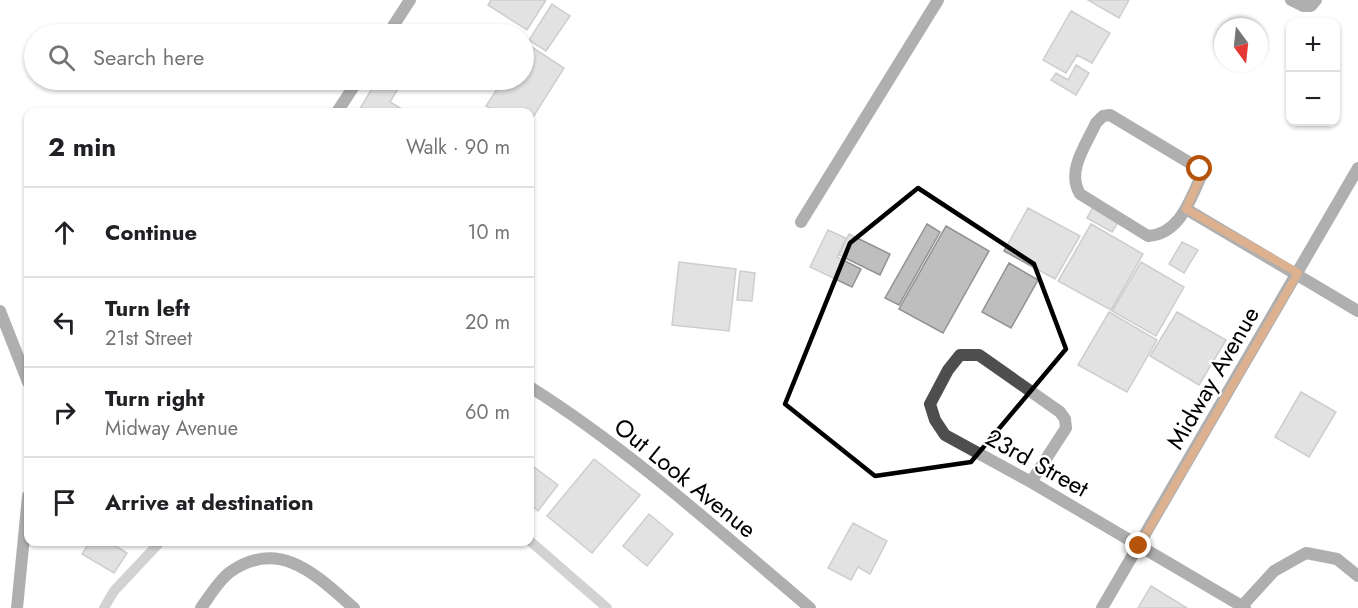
<!DOCTYPE html>
<html lang="en">
<head>
<meta charset="utf-8">
<style>
	:root { --surface:#fff; --page:#f2f2f2; --text:#202124; --muted:#757577; --line:#e0e0e0 }
	body { margin:0; font-family:Jost,sans-serif; background:var(--page); color:var(--text) }
	.controls { position:absolute; right:18px; top:18px; display:grid; overflow:hidden; border-radius:12px; box-shadow:0 2px 4px #0004 }
	.controls button { width:54px; height:54px; display:grid; place-items:center; padding:0; border:0; border-bottom:2px solid var(--line); background:var(--surface); color:var(--text); font:30px sans-serif }
	.compass { position:absolute; left:1214px; top:18px; width:54px; height:54px; border-radius:50%; background:var(--surface); box-shadow:0 2px 4px #0004; rotate:165deg }
	.stop { position:absolute; width:18px; height:18px; margin:-14px; border:4px solid #b45309; border-radius:50%; background:#fff }
	.stop.end { background:#b45309; border-color:#fff; box-shadow:0 2px 6px #0008 }
	.list { margin:0; padding:0; list-style:none }
	h2 { display:flex; justify-content:space-between; align-items:center; height:78px; margin:0; padding:0 24px; font-size:26px }
	h2 small { font-size:20px; font-weight:400; color:var(--muted) }
	.list li { display:grid; grid-template-columns:39px 1fr auto; gap:18px; align-items:center; box-sizing:border-box; height:90px; padding:0 24px; border-top:2px solid var(--line) }
	.list b { display:block; font-size:22px; white-space:nowrap }
	.list p { margin:0; font-size:20px; white-space:nowrap; color:var(--muted) }
	.list em { font-size:20px; font-style:normal; color:var(--muted) }
	.icon { flex:none; width:33px; height:33px; fill:none; stroke:currentColor; stroke-width:2; stroke-linecap:round; stroke-linejoin:round }
	.map { position:relative; flex:none; width:1358px; height:608px; overflow:hidden }
	.search { position:absolute; background:var(--surface); box-shadow:0 2px 4px #0004; left:24px; top:24px; width:510px; height:66px; display:flex; align-items:center; gap:15px; box-sizing:border-box; padding:0 21px; border-radius:33px; color:var(--muted); font-size:22px }
	.panel { position:absolute; background:var(--surface); box-shadow:0 2px 4px #0004; left:24px; top:108px; width:510px; height:438px; border-radius:12px }
	.map>svg:first-child { display:block }
	.lines { fill:none; stroke-linecap:round; stroke-linejoin:round }
	.stream { stroke:#9c9c9c; stroke-width:10 }
	.building { fill:#bebebe; stroke:#929292; stroke-width:1.5 }
	.lane { stroke:#4e4e4e; stroke-width:12 }
	.street { stroke:#4e4e4e; stroke-width:12 }
	.route { stroke:#b45309; stroke-width:8 }
	.marked { fill:none; stroke:#000; stroke-width:4.5; stroke-linejoin:round }
	.labels { text-anchor:middle; stroke-width:4.5; stroke-linejoin:round; paint-order:stroke }
	.street-label { font-size:24px; fill:#000; stroke:#fff }
</style>
</head>
<body>
<div class="map">
<svg width="1358" height="608" viewBox="0 0 1358 608">
	<rect width="100%" height="100%" fill="#fff"/>
	<g class="lines">
		<path class="stream" d="M 530,541 L 607,608
			M 104,608 L 114,591 L 160,542"/>
	</g>
	<path class="building" d="M 491,0 L 546,0 L 527,30 L 488,5 Z
		M 1088,0 L 1129,0 L 1119,18 Z
		M 552,4 L 570,16 L 546,51 L 529,40 Z
		M 1071,11 L 1110,33 L 1092,63 L 1077,55 L 1066,73 L 1043,60 Z
		M 406,27 L 419,34 L 402,34 Z
		M 527,44 L 564,68 L 530,122 L 530,112 L 496,112 L 486,106 L 503,80 L 524,80 L 524,49 Z
		M 1076,65 L 1089,73 L 1076,95 L 1051,80 L 1056,73 L 1068,80 Z
		M 377,80 L 403,80 L 390,102 L 402,109 L 400,112 L 358,112 Z
		M 1093,207 L 1119,221 L 1112,232 L 1087,218 Z
		M 1028,208 L 1080,236 L 1055,279 L 1004,251 Z
		M 927,224 L 940,232 L 899,305 L 885,298 Z
		M 1091,224 L 1143,254 L 1111,310 L 1058,281 Z
		M 946,226 L 989,251 L 943,333 L 899,309 Z
		M 828,230 L 846,238 L 837,257 L 861,269 L 852,287 L 810,267 Z
		M 849,234 L 890,254 L 880,275 L 839,255 Z
		M 1182,242 L 1198,250 L 1184,273 L 1169,264 Z
		M 679,262 L 736,269 L 729,331 L 672,325 Z
		M 1141,262 L 1184,287 L 1156,336 L 1112,311 Z
		M 1009,263 L 1038,280 L 1011,328 L 982,312 Z
		M 740,271 L 755,273 L 752,301 L 737,300 Z
		M 1109,312 L 1157,340 L 1127,392 L 1078,365 Z
		M 1177,312 L 1226,340 L 1199,385 L 1150,356 Z
		M 1301,392 L 1336,412 L 1309,457 L 1275,437 Z
		M 594,459 L 640,495 L 592,553 L 547,516 Z
		M 530,464 L 558,485 L 538,511 L 530,504 Z
		M 649,514 L 673,534 L 647,566 L 623,546 Z
		M 853,523 L 887,541 L 870,574 L 858,567 L 851,580 L 828,568 Z
		M 90,542 L 109,542 L 127,553 L 114,573 L 82,554 Z
		M 1151,586 L 1187,608 L 1138,608 Z"/>
	<g class="lines">
		<path class="lane" d="M 201,608 C 209,597 219,580 230,572 C 280,537 317,576 354,608"/>
		<path class="street" d="M 1291,0 L 1303,6 L 1311,6 L 1316,0
			M 388,34 L 410,0
			M 337,112 L 358,80
			M 1110,115 L 1200,169 L 1202,174 C 1190,200 1180,234 1148,236 L 1080,194 C 1066,171 1086,145 1096,123 L 1103,116 Z
			M 1186,209 L 1358,311
			M 801,222 L 938,0
			M 0,311 L 28,382
			M 530,387 C 630,450 719,531 810,608
			M 1031,482 L 1066,428 L 1065,419 L 1060,412 L 979,355 L 960,355 L 948,370 L 930,404 L 935,420 L 945,435 L 1031,482 L 1245,608
			M 1243,605 L 1274,571 L 1306,553 L 1337,559 L 1358,576
			M 17,608 L 28,496
			M 1102,608 L 1358,168"/>
	</g>
	<g class="lines">
		<path class="route" d="M 1139,546 L 1298,273 L 1186,209 L 1202,174 L 1200,169"/>
	</g>
	<path d="M0 0H1358V608H0ZM 918,188 L 1034,264 L 1066,349 L 971,462 L 875,476 L 785,404 L 850,243 Z" fill="#fff" fill-opacity=".55" fill-rule="evenodd"/>
	<path class="marked" d="M 918,188 L 1034,264 L 1066,349 L 971,462 L 875,476 L 785,404 L 850,243 Z"/>
	<g class="labels">
		<g class="street-label">
			<text transform="translate(1213 378) rotate(-60)" y="8">Midway Avenue</text>
			<text transform="translate(1037 463) rotate(29)" y="8">23rd Street</text>
			<text transform="translate(685 478) rotate(39)" y="8">Out Look Avenue</text>
		</g>
	</g>
</svg>
<div class="controls">
<button>+</button>
<button>−</button>
</div>
<svg class="compass" viewBox="-18 -18 36 36"><path d="M0-13l5 13h-10z" fill="#e53935"/><path d="M0 13l5-13h-10z" fill="#757577"/></svg>
<div class="stop" style="left:1200px;top:169px"></div>
<div class="stop end" style="left:1139px;top:546px"></div>
<div class="search"><svg class="icon" aria-label="search" viewBox="0 0 24 24"><circle cx="10" cy="10" r="6"/><path d="M15 15l6 6"/></svg>Search here</div>
<section class="panel">
<h2>2 min<small>Walk · 90 m</small></h2>
<ul class="list">
<li><svg class="icon" aria-label="ahead" viewBox="0 0 24 24"><path d="M12 20V5M6 11l6-6 6 6"/></svg><div><b>Continue</b></div><em>10 m</em></li>
<li><svg class="icon" aria-label="left" viewBox="0 0 24 24"><path d="M17 20v-9H6M10 6l-5 5 5 5"/></svg><div><b>Turn left</b><p>21st Street</p></div><em>20 m</em></li>
<li><svg class="icon" aria-label="right" viewBox="0 0 24 24"><path d="M7 20v-9h11M14 6l5 5-5 5"/></svg><div><b>Turn right</b><p>Midway Avenue</p></div><em>60 m</em></li>
<li><svg class="icon" aria-label="arrive" viewBox="0 0 24 24"><path d="M6 21V4h12l-3 4 3 4H6"/></svg><div><b>Arrive at destination</b></div></li>
</ul>
</section>
</div>
</body>
</html>
